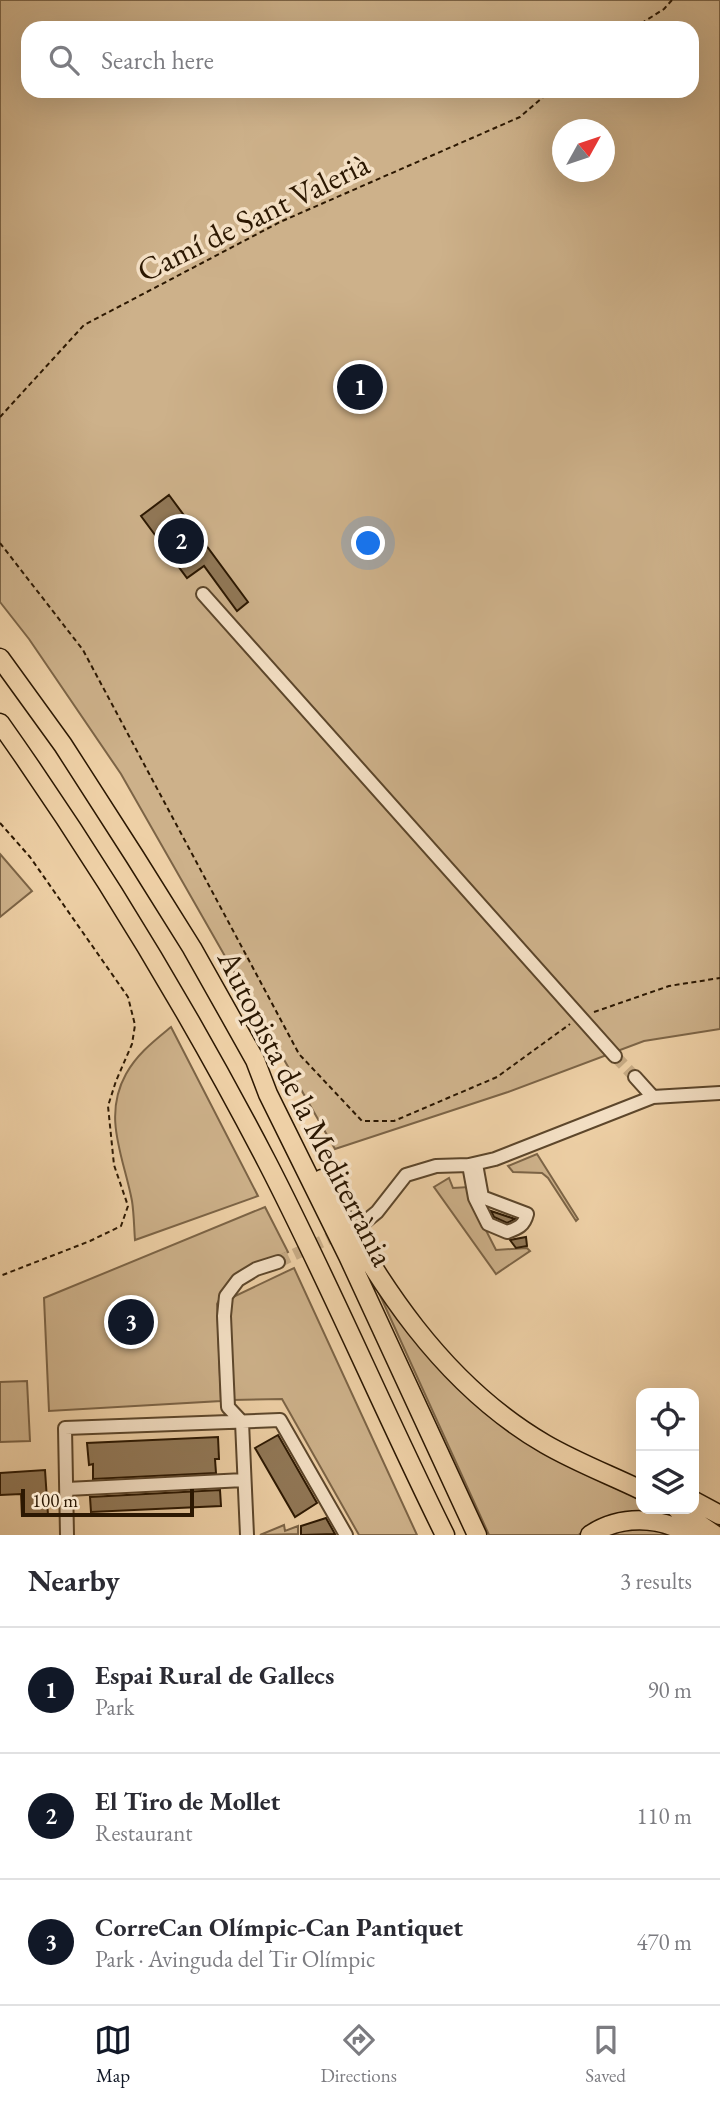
<!DOCTYPE html>
<html lang="en">
<head>
<meta charset="utf-8">
<style>
	:root { --surface:#fff; --page:#f2f2f3; --text:#2b2b33; --muted:#7c7c81; --line:#e1e1e2; --accent:#111827 }
	body { margin:0; font-family:"EB Garamond",serif; background:var(--page); color:var(--text) }
	.controls { position:absolute; right:21px; bottom:21px; display:grid; overflow:hidden; border-radius:14px; box-shadow:0 7px 28px #0002 }
	.controls button { width:63px; height:63px; display:grid; place-items:center; padding:0; border:0; border-bottom:2px solid var(--line); background:var(--surface); color:var(--text); font:35px sans-serif }
	.compass { position:absolute; left:552px; top:119px; width:63px; height:63px; border-radius:50%; background:var(--surface); box-shadow:0 7px 28px #0002; rotate:50deg }
	.scale { position:absolute; left:21px; bottom:18px; width:173px; box-sizing:border-box; padding-left:7px; border:4px solid #2c1802; border-top:0; font-size:19px; line-height:24px; white-space:nowrap; color:#2c1802; -webkit-text-stroke:5px #f4e0c5; paint-order:stroke }
	.you { position:absolute; left:369px; top:544px; width:24px; height:24px; margin:-18px; border:5px solid #fff; border-radius:50%; background:#1a73e8; box-shadow:0 0 0 10px #1a73e833 }
	.badge { display:grid; place-items:center; width:46px; height:46px; border-radius:50%; background:var(--accent); color:#fff; font-size:23px; font-weight:700 }
	.pin { position:absolute; translate:-50% -50%; border:4px solid #fff; box-shadow:0 2px 7px #0006 }
	.list { margin:0; padding:0; list-style:none }
	h2 { display:flex; justify-content:space-between; align-items:center; height:91px; margin:0; padding:0 28px; font-size:30px }
	h2 small { font-size:23px; font-weight:400; color:var(--muted) }
	.list li { display:grid; grid-template-columns:46px 1fr auto; gap:21px; align-items:center; box-sizing:border-box; height:126px; padding:0 28px; border-top:2px solid var(--line) }
	.list b { display:block; font-size:26px; white-space:nowrap }
	.list p { margin:0; font-size:23px; white-space:nowrap; color:var(--muted) }
	.list em { font-size:23px; font-style:normal; color:var(--muted) }
	.icon { flex:none; width:38px; height:38px; fill:none; stroke:currentColor; stroke-width:2; stroke-linecap:round; stroke-linejoin:round }
	.map { position:relative; flex:none; width:720px; height:1535px; overflow:hidden }
	.search { position:absolute; background:var(--surface); box-shadow:0 7px 28px #0002; left:21px; right:21px; top:21px; height:77px; display:flex; align-items:center; gap:18px; box-sizing:border-box; padding:0 24px; border-radius:21px; color:var(--muted); font-size:26px }
	.sheet { height:469px; background:var(--surface) }
	nav { display:flex; justify-content:space-around; align-items:center; box-sizing:border-box; height:98px; border-top:2px solid var(--line); background:var(--surface); font-size:19px; color:var(--muted) }
	nav a { display:grid; justify-items:center; gap:4px }
	nav .on { color:var(--accent) }
	.map>svg:first-child { display:block }
	.green { fill:#cdb18a; stroke:#7c6446; stroke-width:2; fill-rule:evenodd }
	.building { fill:#917857; stroke:#2c1802; stroke-width:2 }
	.lines { fill:none; stroke-linecap:round; stroke-linejoin:round }
	.minor-tunnel { stroke:#c7ab85; stroke-width:12; stroke-dasharray:12 6; stroke-linecap:butt }
	.minor-casing { stroke:#5c462b; stroke-width:16 }
	.highway-casing { stroke:#2c1802; stroke-width:21 }
	.path { stroke:#2c1802; stroke-width:2; stroke-dasharray:5 3.5; stroke-linecap:butt }
	.minor { stroke:#f4e0c5; stroke-width:12 }
	.highway { stroke:#eed0a6; stroke-width:18 }
	.labels { text-anchor:middle; stroke-width:7; stroke-linejoin:round; paint-order:stroke }
	.street-label { font-size:32px; fill:#2c1802; stroke:#f4e0c5 }
</style>
</head>
<body>
<div class="map">
<svg width="720" height="1535" viewBox="0 0 720 1535">
	<rect width="100%" height="100%" fill="#eed0a6"/>
	<filter id="stains"><feTurbulence type="fractalNoise" baseFrequency=".00286" numOctaves="4"/><feColorMatrix values="0 0 0 0 .2 0 0 0 0 .09 0 0 0 0 .02 0 0 0 .5 -.17"/></filter>
	<radialGradient id="worn" r=".72"><stop offset=".6" stop-color="#630" stop-opacity="0"/><stop offset="1" stop-color="#630" stop-opacity=".3"/></radialGradient>
	<path class="green" d="M 0,0 L 720,0 L 720,1029 L 644,1041 L 508,1092 L 335,1149 L 121,774 L 29,639 L 0,602 ZM 28,28 L 692,28 L 692,91 L 28,91 ZM 562,130 L 604,130 L 604,172 L 562,172 Z
		M 0,854 L 32,891 L 0,917 Z
		M 171,1027 L 258,1196 L 135,1240 C 134,1227 134,1214 132,1201 C 124,1158 102,1117 126,1074 C 137,1054 154,1041 171,1027 Z
		M 537,1154 L 578,1219 L 576,1221 L 548,1178 L 542,1173 L 513,1172 L 508,1166 Z
		M 449,1178 L 453,1188 L 469,1187 L 472,1203 L 496,1250 L 527,1248 L 530,1251 L 496,1274 L 434,1187 Z
		M 265,1207 L 288,1252 L 229,1281 L 217,1304 L 221,1401 L 49,1411 L 44,1298 Z
		M 294,1268 L 417,1535 L 359,1535 L 282,1399 L 232,1400 L 229,1307 L 233,1297 Z
		M 369,1271 L 477,1402 L 641,1495 L 641,1509 L 667,1509 L 681,1517 L 676,1518 L 642,1512 L 608,1518 L 578,1535 L 489,1535 Z
		M 27,1381 L 30,1441 L 0,1442 L 0,1382 Z
		M 284,1525 L 285,1531 L 298,1526 L 298,1534 L 260,1535 Z
		M 645,1526 L 678,1535 L 604,1535 L 613,1530 Z"/>
	<path class="building" d="M 169,495 L 248,602 L 237,611 L 204,566 L 187,578 L 141,516 Z
		M 491,1211 L 515,1219 L 507,1223 L 494,1217 Z
		M 526,1237 L 527,1246 L 516,1248 L 510,1240 Z
		M 278,1435 L 317,1503 L 295,1517 L 255,1448 Z
		M 218,1437 L 219,1459 L 215,1459 L 216,1473 L 93,1479 L 93,1464 L 89,1465 L 87,1443 Z
		M 45,1470 L 48,1515 L 22,1516 L 21,1494 L 0,1495 L 0,1473 Z
		M 220,1490 L 221,1506 L 91,1512 L 90,1497 Z
		M 326,1518 L 335,1534 L 301,1535 L 301,1526 Z"/>
	<g class="lines">
		<path class="minor-tunnel" d="M 615,1056 L 635,1077
			M 278,1262 L 366,1221"/>
		<defs>
			<path id="minor" d="M 203,594 L 615,1056
				M 635,1077 L 653,1097
				M 469,1165 L 475,1198 L 488,1224 L 507,1232 C 518,1228 524,1226 527,1214 L 482,1197 L 476,1164
				M 366,1221 L 377,1212 L 406,1175 L 436,1166 L 469,1165 L 495,1159 L 653,1097 L 720,1093
				M 67,1489 L 244,1480
				M 67,1535 L 65,1428 L 280,1420 L 346,1535
				M 247,1535 L 242,1422 L 228,1407 L 224,1316 L 226,1296 L 238,1280 L 256,1269 L 278,1262"/>
			<path id="highway" d="M 0,658 L 63,745 L 135,857 L 192,948 L 255,1060 L 268,1094 L 348,1256 L 477,1535
				M 0,723 C 99,863 188,1010 267,1162 C 330,1284 384,1412 445,1535
				M 322,1179 C 377,1282 442,1384 545,1444 C 576,1462 610,1475 641,1490
				M 694,1501 L 720,1515
				M 677,1509 L 715,1535
				M 590,1535 C 620,1515 660,1516 690,1535"/>
		</defs>
		<use href="#minor" class="minor-casing"/>
		<use href="#highway" class="highway-casing"/>
		<path class="path" d="M 634,28 L 664,9 L 672,0
			M 0,417 L 84,325 L 280,222 L 520,117 L 550,91
			M 0,543 L 83,650 L 299,1054 L 362,1121 L 394,1121 L 497,1077 L 570,1024
			M 0,823 L 30,857 L 128,997 L 135,1025 L 132,1044 L 116,1081 L 108,1106 L 114,1165 L 128,1206 L 121,1226 L 90,1241 L 0,1276
			M 594,1012 L 669,986 L 720,978"/>
		<use href="#minor" class="minor"/>
		<use href="#highway" class="highway"/>
	</g>
	<g class="labels">
		<g class="street-label">
			<text transform="translate(253 217) rotate(-26)" y="11">Camí de Sant Valerià</text>
			<text transform="translate(306 1108) rotate(63)" y="11">Autopista de la Mediterrània</text>
		</g>
	</g>
	<rect width="100%" height="100%" filter="url(#stains)"/>
	<rect width="100%" height="100%" fill="url(#worn)"/>
</svg>
<div class="controls">
<button><svg class="icon" aria-label="locate" viewBox="0 0 24 24"><circle cx="12" cy="12" r="6"/><path d="M12 2v4M12 18v4M2 12h4M18 12h4"/></svg></button>
<button><svg class="icon" aria-label="layers" viewBox="0 0 24 24"><path d="M12 4l9 5-9 5-9-5zM3 14l9 5 9-5"/></svg></button>
</div>
<svg class="compass" viewBox="-18 -18 36 36"><path d="M0-13l5 13h-10z" fill="#e53935"/><path d="M0 13l5-13h-10z" fill="#7c7c81"/></svg>
<div class="scale">100 m</div>
<div class="you"></div>
<div class="pin badge" style="left:360px;top:387px">1</div>
<div class="pin badge" style="left:181px;top:541px">2</div>
<div class="pin badge" style="left:131px;top:1322px">3</div>
<div class="search"><svg class="icon" aria-label="search" viewBox="0 0 24 24"><circle cx="10" cy="10" r="6"/><path d="M15 15l6 6"/></svg>Search here</div>
</div>
<section class="sheet">
<h2>Nearby<small>3 results</small></h2>
<ul class="list">
<li><span class="badge">1</span><div><b>Espai Rural de Gallecs</b><p>Park</p></div><em>90 m</em></li>
<li><span class="badge">2</span><div><b>El Tiro de Mollet</b><p>Restaurant</p></div><em>110 m</em></li>
<li><span class="badge">3</span><div><b>CorreCan Olímpic-Can Pantiquet</b><p>Park · Avinguda del Tir Olímpic</p></div><em>470 m</em></li>
</ul>
</section>
<nav>
<a class="on"><svg class="icon" aria-label="map" viewBox="0 0 24 24"><path d="M3 6l6-2 6 2 6-2v14l-6 2-6-2-6 2zM9 4v14M15 6v14"/></svg>Map</a>
<a><svg class="icon" aria-label="directions" viewBox="0 0 24 24"><path d="M12 3l9 9-9 9-9-9zM9 14v-3h6M13 9l2 2-2 2"/></svg>Directions</a>
<a><svg class="icon" aria-label="saved" viewBox="0 0 24 24"><path d="M7 4h10v16l-5-4-5 4z"/></svg>Saved</a>
</nav>
</body>
</html>
